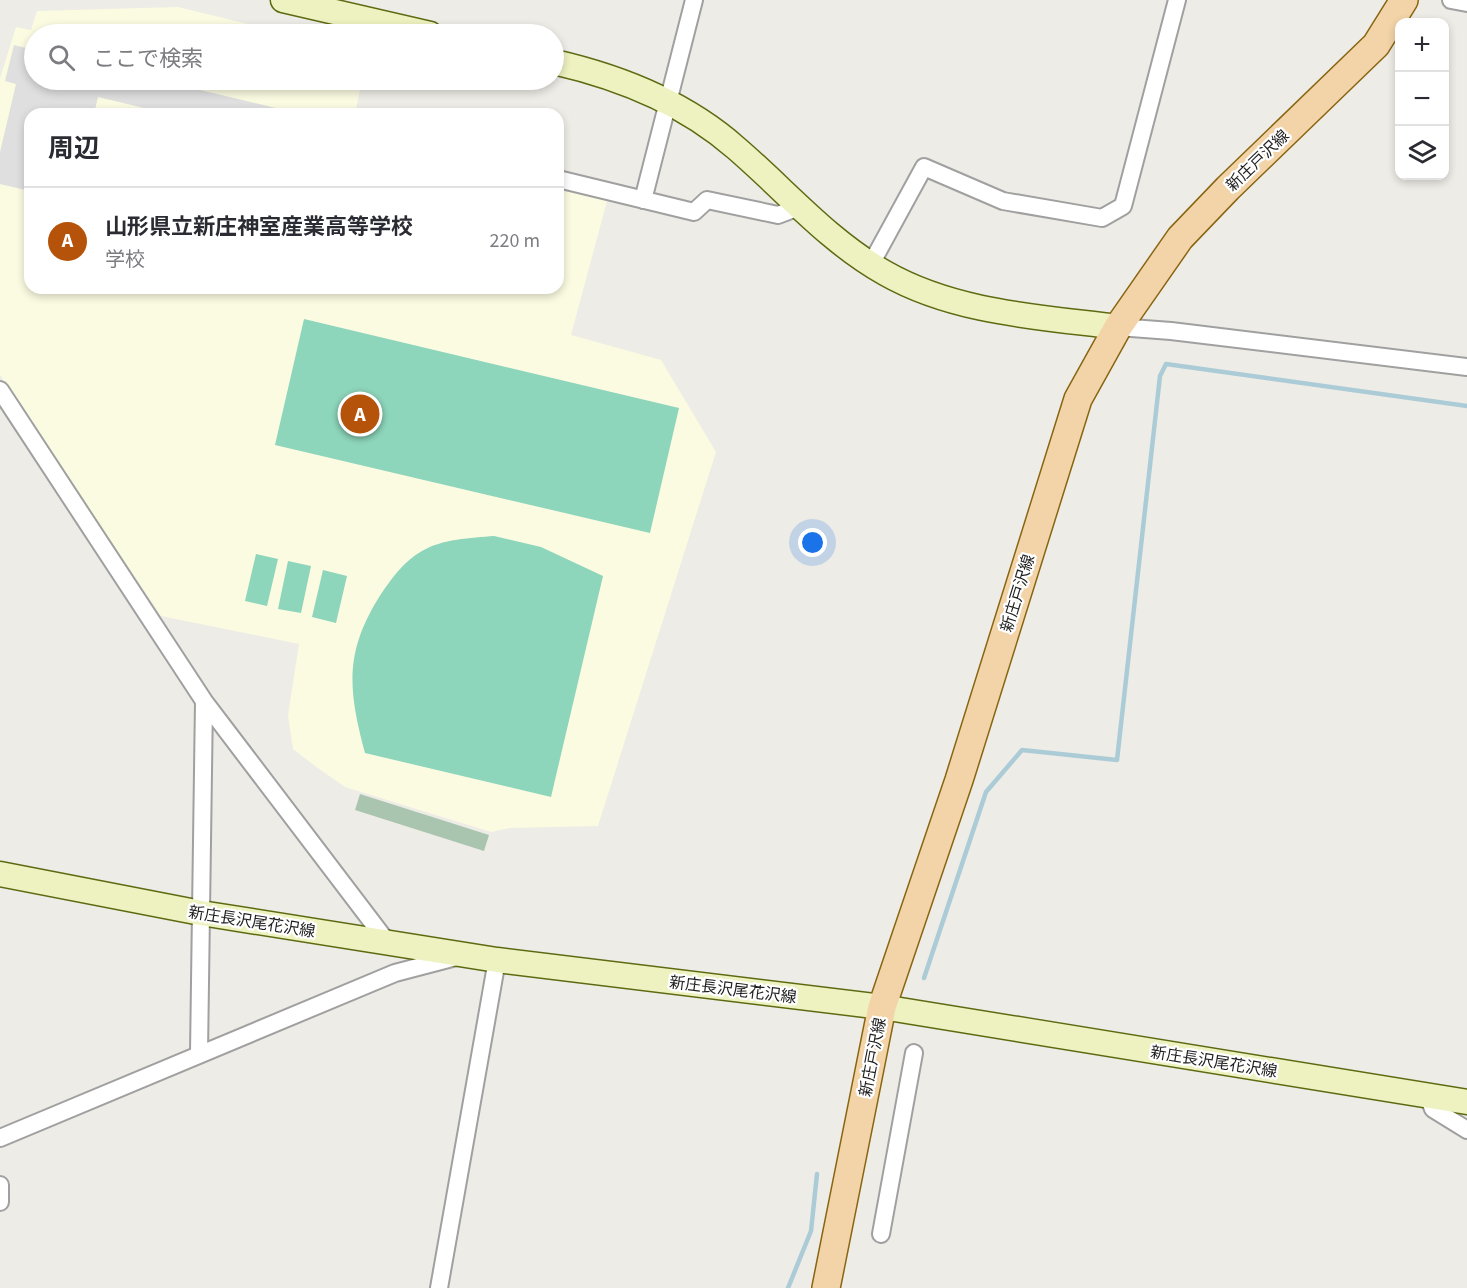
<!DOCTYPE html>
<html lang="ja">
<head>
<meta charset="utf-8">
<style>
	:root { --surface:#fff; --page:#f2f2f3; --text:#2b2b33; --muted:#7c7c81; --line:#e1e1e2; --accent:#b45309 }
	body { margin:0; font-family:"Source Sans 3","Noto Sans JP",sans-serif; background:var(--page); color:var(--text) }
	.controls { position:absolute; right:18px; top:18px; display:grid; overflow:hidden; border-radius:12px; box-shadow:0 3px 9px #0003 }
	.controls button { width:54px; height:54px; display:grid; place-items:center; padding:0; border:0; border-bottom:2px solid var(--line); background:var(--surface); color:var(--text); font:30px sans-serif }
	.you { position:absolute; left:813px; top:543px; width:21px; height:21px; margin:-15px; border:4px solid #fff; border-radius:50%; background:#1a73e8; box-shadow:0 0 0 9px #1a73e833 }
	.badge { display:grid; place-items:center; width:39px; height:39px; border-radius:50%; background:var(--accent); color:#fff; font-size:20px; font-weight:700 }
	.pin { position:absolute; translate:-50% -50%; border:3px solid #fff; box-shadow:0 2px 6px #0006 }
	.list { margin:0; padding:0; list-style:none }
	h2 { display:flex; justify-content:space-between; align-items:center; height:78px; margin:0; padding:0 24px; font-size:26px }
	h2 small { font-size:20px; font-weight:400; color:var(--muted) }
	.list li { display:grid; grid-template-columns:39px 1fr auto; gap:18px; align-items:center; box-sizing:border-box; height:108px; padding:0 24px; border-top:2px solid var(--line) }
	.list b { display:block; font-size:22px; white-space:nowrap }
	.list p { margin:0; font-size:20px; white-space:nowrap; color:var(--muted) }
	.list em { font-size:20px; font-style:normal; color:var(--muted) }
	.icon { flex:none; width:33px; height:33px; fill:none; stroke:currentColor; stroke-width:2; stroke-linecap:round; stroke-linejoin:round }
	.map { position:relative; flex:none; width:1467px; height:1288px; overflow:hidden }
	.search { position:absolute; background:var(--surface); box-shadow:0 3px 9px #0003; left:24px; top:24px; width:540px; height:66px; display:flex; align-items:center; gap:15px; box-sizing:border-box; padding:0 21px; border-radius:33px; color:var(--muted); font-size:22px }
	.panel { position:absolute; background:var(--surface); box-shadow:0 3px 9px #0003; left:24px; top:108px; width:540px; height:186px; border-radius:18px }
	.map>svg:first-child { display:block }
	.education { fill:#fbfbe2 }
	.cemetery { fill:#aac5af }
	.pitch { fill:#8dd5bb }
	.parking { fill:#dfdfdf }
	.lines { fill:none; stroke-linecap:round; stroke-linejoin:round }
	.stream { stroke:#abccd7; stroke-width:4.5 }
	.street-casing { stroke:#a0a0a0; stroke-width:20 }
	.secondary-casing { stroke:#5e6a11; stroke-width:27 }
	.primary-casing { stroke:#896511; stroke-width:30 }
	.street { stroke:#fff; stroke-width:16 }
	.secondary { stroke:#eef2c0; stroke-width:24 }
	.primary { stroke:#f2d4a8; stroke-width:27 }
	.labels { text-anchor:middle; stroke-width:4.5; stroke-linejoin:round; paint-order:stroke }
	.street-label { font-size:16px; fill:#1f1f1f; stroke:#fff }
</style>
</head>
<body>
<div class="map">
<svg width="1467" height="1288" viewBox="0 0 1467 1288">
	<rect width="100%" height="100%" fill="#eeece6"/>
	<path class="education" d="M 178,7 L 289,34 L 34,34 L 34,80 L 362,80 L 355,114 L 30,114 L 30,288 L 558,288 L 558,177 L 610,190 L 571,335 L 661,360 L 716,452 L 598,826 L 510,828 L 491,832 L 345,787 L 315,766 L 293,749 L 288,715 L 299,644 L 161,616 L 0,375 L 0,78 L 16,27 L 31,30 L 37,11 Z"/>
	<path class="cemetery" d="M 360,794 L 489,835 L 484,851 L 355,810 Z"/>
	<path class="pitch" d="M 304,319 L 679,408 L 650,533 L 275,445 Z
		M 494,536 L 541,547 L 603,576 L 551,797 L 365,753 C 348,689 344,652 381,594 C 392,578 404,561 422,551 C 442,539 471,538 494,536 Z
		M 256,554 L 278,559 L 267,606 L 245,601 Z
		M 288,561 L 311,566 L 301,613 L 278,609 Z
		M 323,570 L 347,576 L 336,623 L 312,617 Z"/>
	<path class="parking" d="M 14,45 L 34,50 L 34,80 L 158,80 L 301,114 L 169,114 L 98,97 L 94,114 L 30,114 L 30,191 L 0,184 L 0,152 L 16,84 L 5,81 Z"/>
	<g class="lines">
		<path class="stream" d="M 924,978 L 986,792 L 1022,750 L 1117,760 L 1160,376 L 1166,364 L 1467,406
			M 788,1288 L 811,1231 L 817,1174"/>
		<defs>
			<path id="street" d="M 1451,0 L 1467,3
				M 558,179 L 694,212 L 707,200 L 778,215 L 799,207
				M 643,200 L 694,0
				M 871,264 L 924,167 L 1003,201 L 1102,218 L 1123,206 L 1177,0
				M 1118,327 L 1171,331 L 1467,367
				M 0,390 L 204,701 L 388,943
				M 199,1053 L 204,701
				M 1428,1096 L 1433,1109 L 1467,1130
				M 0,1138 L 395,973 L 456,957
				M 0,1185 L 0,1202
				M 881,1234 L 914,1053
				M 439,1288 L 497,960"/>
			<path id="secondary" d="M 283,0 L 430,34
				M 554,62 C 620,77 685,103 736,148 C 785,190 828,241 885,273 C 955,313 1040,317 1118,327
				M 0,874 L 201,913 L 497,960 L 882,1007 L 1467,1102"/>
			<path id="primary" d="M 826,1288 L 882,1007 L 959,780 L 1078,399 L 1118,327 L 1180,238 L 1228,188 L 1376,45 L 1404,0"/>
		</defs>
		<use href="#street" class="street-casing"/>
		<use href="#secondary" class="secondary-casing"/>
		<use href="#primary" class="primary-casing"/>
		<use href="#street" class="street"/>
		<use href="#secondary" class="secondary"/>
		<use href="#primary" class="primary"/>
	</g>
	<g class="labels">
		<g class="street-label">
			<text transform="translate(1257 160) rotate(-44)" y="6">新庄戸沢線</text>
			<text transform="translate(1017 593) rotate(-73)" y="6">新庄戸沢線</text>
			<text transform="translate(252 921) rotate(9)" y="6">新庄長沢尾花沢線</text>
			<text transform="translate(733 989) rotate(7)" y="6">新庄長沢尾花沢線</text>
			<text transform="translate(872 1057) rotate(-79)" y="6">新庄戸沢線</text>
			<text transform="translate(1214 1061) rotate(9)" y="6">新庄長沢尾花沢線</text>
		</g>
	</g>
</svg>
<div class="controls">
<button>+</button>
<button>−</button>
<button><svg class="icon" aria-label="layers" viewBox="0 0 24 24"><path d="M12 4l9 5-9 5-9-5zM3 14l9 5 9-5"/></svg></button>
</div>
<div class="you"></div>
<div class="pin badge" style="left:360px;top:414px">A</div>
<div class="search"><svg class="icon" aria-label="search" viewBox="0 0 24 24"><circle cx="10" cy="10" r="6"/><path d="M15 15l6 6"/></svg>ここで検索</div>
<section class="panel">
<h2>周辺<small></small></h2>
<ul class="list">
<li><span class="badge">A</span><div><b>山形県立新庄神室産業高等学校</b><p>学校</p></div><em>220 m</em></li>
</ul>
</section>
</div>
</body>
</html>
